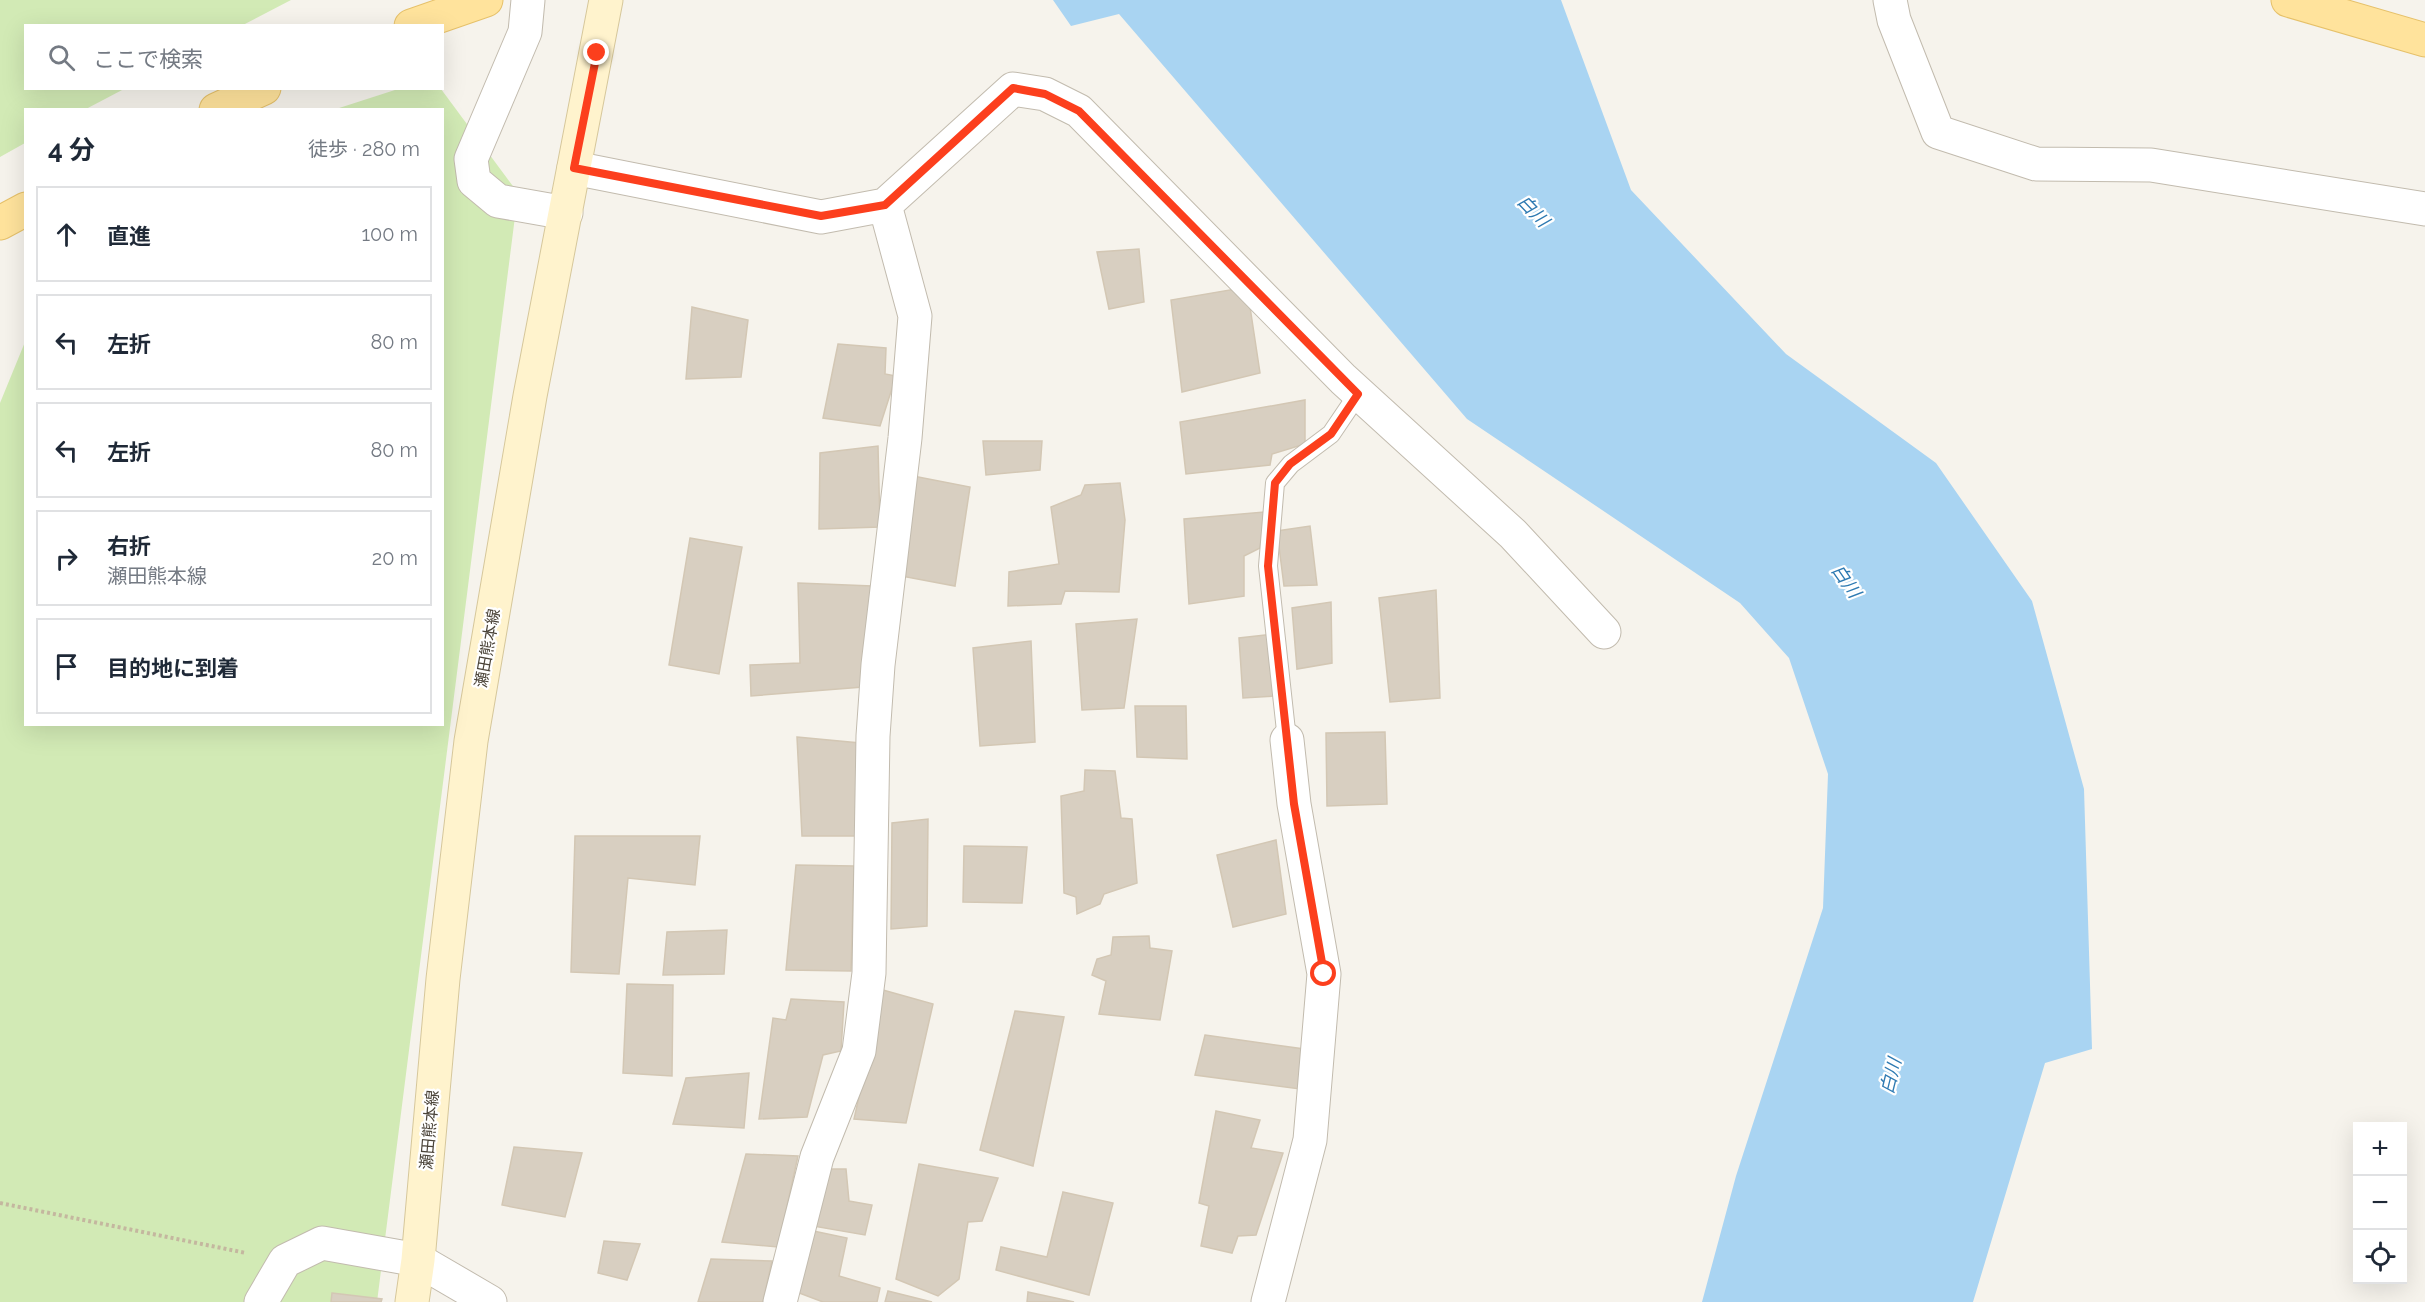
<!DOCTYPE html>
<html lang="ja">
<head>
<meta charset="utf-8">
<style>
	:root { --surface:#fff; --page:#f6f6f7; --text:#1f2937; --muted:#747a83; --line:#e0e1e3 }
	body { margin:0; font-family:Raleway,"Noto Sans JP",sans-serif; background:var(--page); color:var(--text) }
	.controls { position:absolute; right:18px; bottom:18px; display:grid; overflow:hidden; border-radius:0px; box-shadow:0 6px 24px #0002 }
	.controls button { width:54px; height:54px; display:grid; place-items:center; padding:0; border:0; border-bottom:2px solid var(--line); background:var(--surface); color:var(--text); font:30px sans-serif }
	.stop { position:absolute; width:18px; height:18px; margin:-14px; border:4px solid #fc3f1d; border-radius:50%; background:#fff }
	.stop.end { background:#fc3f1d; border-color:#fff; box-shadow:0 2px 6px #0008 }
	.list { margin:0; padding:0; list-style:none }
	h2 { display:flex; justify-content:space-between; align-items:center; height:78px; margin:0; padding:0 24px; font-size:26px }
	h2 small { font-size:20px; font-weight:400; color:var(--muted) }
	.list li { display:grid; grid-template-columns:39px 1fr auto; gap:18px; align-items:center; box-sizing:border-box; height:96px; margin:0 12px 12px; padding:0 12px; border:2px solid var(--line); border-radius:0px }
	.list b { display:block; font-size:22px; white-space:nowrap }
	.list p { margin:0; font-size:20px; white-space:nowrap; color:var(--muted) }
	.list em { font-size:20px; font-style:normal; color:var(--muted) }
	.icon { flex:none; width:33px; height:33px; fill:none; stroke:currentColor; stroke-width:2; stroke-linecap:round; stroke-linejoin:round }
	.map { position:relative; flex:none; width:2425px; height:1302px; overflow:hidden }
	.search { position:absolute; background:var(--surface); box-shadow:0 6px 24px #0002; left:24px; top:24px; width:420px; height:66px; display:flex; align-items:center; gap:15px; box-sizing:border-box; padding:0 21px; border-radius:0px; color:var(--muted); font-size:22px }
	.panel { position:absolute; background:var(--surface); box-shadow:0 6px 24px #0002; left:24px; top:108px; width:420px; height:618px; border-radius:0px }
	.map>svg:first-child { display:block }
	.green { fill:#d2eab5 }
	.water { fill:#a9d4f2 }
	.building { fill:#d8cfc1; stroke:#d3c7b4; stroke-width:1.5 }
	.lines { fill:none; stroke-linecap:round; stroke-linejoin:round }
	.service-casing { stroke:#c2bbae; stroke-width:20 }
	.minor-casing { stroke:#c2bbae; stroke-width:35 }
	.tertiary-casing { stroke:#c2bbae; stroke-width:35 }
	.secondary-casing { stroke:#d6c79b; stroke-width:35 }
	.primary-casing { stroke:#e6c16a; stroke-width:35 }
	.path { stroke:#c4b79f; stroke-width:4; stroke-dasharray:3 3; stroke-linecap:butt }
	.service { stroke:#fff; stroke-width:18 }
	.minor { stroke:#fff; stroke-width:33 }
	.tertiary { stroke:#fff; stroke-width:33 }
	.secondary { stroke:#fff3cd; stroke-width:33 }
	.primary { stroke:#ffe39c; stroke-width:33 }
	.route { stroke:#fc3f1d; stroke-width:8 }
	.labels { text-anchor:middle; stroke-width:4.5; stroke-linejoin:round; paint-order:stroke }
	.street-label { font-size:16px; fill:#4b4439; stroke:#fff }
	.water-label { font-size:18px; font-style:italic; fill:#2e7ab2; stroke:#fff }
</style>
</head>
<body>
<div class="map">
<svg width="2425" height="1302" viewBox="0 0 2425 1302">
	<rect width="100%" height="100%" fill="#f6f3ec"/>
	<path class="green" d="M 0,0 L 291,0 L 243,25 L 26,26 L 26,88 L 124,89 L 86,109 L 26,110 L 25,143 L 0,157 Z
		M 398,89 L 441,89 L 518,193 L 377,1302 L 0,1302 L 0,403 L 25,342 L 26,724 L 442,724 L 442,110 L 336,109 Z"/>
	<path class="water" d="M 1053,0 L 1561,0 L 1631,190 L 1786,354 L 1936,463 L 2032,601 L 2084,789 L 2092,1049 L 2045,1063 L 1973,1302 L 1702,1302 L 1736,1176 L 1823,908 L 1828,774 L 1789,658 L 1740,603 L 1467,419 L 1119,14 L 1071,26 Z"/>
	<path class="building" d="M 1139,249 L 1144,302 L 1109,309 L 1097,252 Z
		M 1247,287 L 1260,373 L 1182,392 L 1171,300 Z
		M 692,307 L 748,320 L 741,377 L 686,379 Z
		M 838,344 L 886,348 L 885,374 L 896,376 L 880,426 L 823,418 Z
		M 1305,400 L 1305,444 L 1272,454 L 1270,465 L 1186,474 L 1180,422 Z
		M 983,441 L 1042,441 L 1040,470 L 986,475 Z
		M 878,446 L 880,527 L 819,529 L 820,453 Z
		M 908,475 L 970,487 L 955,586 L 901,576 Z
		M 1120,483 L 1125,520 L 1119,592 L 1065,591 L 1061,604 L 1008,606 L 1009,572 L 1059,564 L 1051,507 L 1081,495 L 1085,485 Z
		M 1264,512 L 1260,548 L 1244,556 L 1244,596 L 1189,604 L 1184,519 Z
		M 1310,526 L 1317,585 L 1284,586 L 1277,531 Z
		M 690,538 L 742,547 L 719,674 L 669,665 Z
		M 798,583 L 872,586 L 863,687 L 751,696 L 750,665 L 800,663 Z
		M 1436,590 L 1440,698 L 1390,702 L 1379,598 Z
		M 1331,602 L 1332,663 L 1297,669 L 1292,608 Z
		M 1137,619 L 1124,708 L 1082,710 L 1076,624 Z
		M 1274,634 L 1274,696 L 1243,698 L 1239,638 Z
		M 1031,641 L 1035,742 L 980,746 L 973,648 Z
		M 1135,706 L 1186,706 L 1187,759 L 1137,757 Z
		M 1385,732 L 1387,804 L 1327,806 L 1326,733 Z
		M 797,737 L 860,743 L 856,836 L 802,836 Z
		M 1085,770 L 1115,771 L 1121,818 L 1132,819 L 1137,883 L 1104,894 L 1100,904 L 1077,914 L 1076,897 L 1064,893 L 1061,796 L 1084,791 Z
		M 928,819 L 927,926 L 891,929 L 892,823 Z
		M 575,836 L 700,836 L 695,885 L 628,878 L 619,974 L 571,972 Z
		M 1276,840 L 1286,914 L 1233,927 L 1217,855 Z
		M 964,846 L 1027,847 L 1022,903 L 963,902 Z
		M 796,865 L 854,866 L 851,971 L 786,970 Z
		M 727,930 L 724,974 L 663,975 L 667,932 Z
		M 1149,936 L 1150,948 L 1172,951 L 1160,1020 L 1099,1014 L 1106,981 L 1092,975 L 1097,959 L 1111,955 L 1113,937 Z
		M 627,984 L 673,985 L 672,1076 L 623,1073 Z
		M 883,990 L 933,1004 L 906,1123 L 854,1119 Z
		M 791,999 L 844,1002 L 841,1051 L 823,1055 L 807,1117 L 759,1119 L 773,1018 L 786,1020 Z
		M 1015,1011 L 1064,1017 L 1033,1166 L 980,1150 Z
		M 1205,1035 L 1304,1049 L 1300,1089 L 1195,1075 Z
		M 749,1073 L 744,1128 L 673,1124 L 686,1078 Z
		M 1216,1111 L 1260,1120 L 1251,1148 L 1283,1153 L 1256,1235 L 1238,1236 L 1232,1253 L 1201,1246 L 1209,1206 L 1199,1203 Z
		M 514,1147 L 582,1153 L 565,1217 L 502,1205 Z
		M 746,1154 L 798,1156 L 778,1247 L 722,1242 Z
		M 919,1164 L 998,1178 L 982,1221 L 968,1222 L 959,1279 L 938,1296 L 896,1279 Z
		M 822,1169 L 846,1169 L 849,1201 L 872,1205 L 865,1235 L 807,1225 Z
		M 1063,1192 L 1113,1203 L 1089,1295 L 996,1270 L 1001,1247 L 1047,1257 Z
		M 804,1229 L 847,1238 L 839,1276 L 880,1288 L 877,1302 L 823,1302 L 794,1291 Z
		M 604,1241 L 640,1244 L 627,1280 L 598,1273 Z
		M 711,1259 L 772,1261 L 763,1302 L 698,1302 Z
		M 888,1291 L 932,1302 L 885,1302 Z
		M 1028,1292 L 1074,1302 L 1027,1302 Z
		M 332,1293 L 382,1299 L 381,1302 L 331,1302 Z"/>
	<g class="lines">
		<defs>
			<path id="service" d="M 1287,740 L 1268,566 L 1275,483 L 1291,464 L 1331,434 L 1358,394"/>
			<path id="minor" d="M 528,0 L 525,32 L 471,159 L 474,181 L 498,201 L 566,213
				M 1890,0 L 1894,20 L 1938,132 L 2036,164 L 2151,165 L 2425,209
				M 574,168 L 821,217 L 885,205 L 1013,89 L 1045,94 L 1079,111 L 1343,379 L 1513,534 L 1604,632
				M 418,1260 L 490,1302
				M 780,1302 L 817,1157 L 859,1051 L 869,973 L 873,736 L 878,665 L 905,438 L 915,316 L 885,205
				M 1268,1302 L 1310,1140 L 1324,974 L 1294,804 L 1287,740"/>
			<path id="tertiary" d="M 261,1302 L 285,1261 L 322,1243 L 418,1260"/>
			<path id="secondary" d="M 412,1302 L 418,1260 L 443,979 L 471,741 L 530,396 L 606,0"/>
			<path id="primary" d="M 2288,0 L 2425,40
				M 411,26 L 486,0
				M 216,110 L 264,88
				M 0,223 L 26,209"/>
		</defs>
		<use href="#service" class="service-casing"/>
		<use href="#minor" class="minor-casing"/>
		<use href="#tertiary" class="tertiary-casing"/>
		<use href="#secondary" class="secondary-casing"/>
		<use href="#primary" class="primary-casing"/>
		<path class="path" d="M 0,1203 L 246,1253"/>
		<use href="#service" class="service"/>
		<use href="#minor" class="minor"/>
		<use href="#tertiary" class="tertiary"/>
		<use href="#secondary" class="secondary"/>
		<use href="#primary" class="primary"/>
	</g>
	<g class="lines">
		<path class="route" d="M 597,53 L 574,168 L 821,216 L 885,205 L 1013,88 L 1045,94 L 1079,111 L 1358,394 L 1331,434 L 1290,464 L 1275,483 L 1268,566 L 1294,804 L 1324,974"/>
	</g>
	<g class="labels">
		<g class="street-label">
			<text transform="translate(487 648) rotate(-80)" y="6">瀬田熊本線</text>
			<text transform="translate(429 1130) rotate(-85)" y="6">瀬田熊本線</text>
		</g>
		<g class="water-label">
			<text transform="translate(1533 211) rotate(46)" y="6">白川</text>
			<text transform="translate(1846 581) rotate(55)" y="6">白川</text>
			<text transform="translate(1891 1076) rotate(-76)" y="6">白川</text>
		</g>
	</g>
</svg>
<div class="controls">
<button>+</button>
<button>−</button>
<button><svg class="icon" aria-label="locate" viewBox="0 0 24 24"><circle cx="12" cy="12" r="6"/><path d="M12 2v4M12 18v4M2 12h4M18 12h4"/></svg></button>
</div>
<div class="stop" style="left:1324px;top:974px"></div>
<div class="stop end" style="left:597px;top:53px"></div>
<div class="search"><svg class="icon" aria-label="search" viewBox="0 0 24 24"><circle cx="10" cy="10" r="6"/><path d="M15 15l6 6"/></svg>ここで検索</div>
<section class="panel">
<h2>4 分<small>徒歩 · 280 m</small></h2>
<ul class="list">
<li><svg class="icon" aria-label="ahead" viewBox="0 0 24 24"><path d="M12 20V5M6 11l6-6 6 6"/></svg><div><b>直進</b></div><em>100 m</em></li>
<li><svg class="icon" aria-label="left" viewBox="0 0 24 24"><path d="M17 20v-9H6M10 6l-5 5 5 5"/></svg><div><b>左折</b></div><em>80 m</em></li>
<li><svg class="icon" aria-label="left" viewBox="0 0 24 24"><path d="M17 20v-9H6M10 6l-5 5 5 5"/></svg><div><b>左折</b></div><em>80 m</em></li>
<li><svg class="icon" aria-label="right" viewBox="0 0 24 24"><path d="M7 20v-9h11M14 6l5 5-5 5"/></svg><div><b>右折</b><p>瀬田熊本線</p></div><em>20 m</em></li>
<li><svg class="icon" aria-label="arrive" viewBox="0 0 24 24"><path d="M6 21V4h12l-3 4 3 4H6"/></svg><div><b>目的地に到着</b></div></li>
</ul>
</section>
</div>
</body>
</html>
